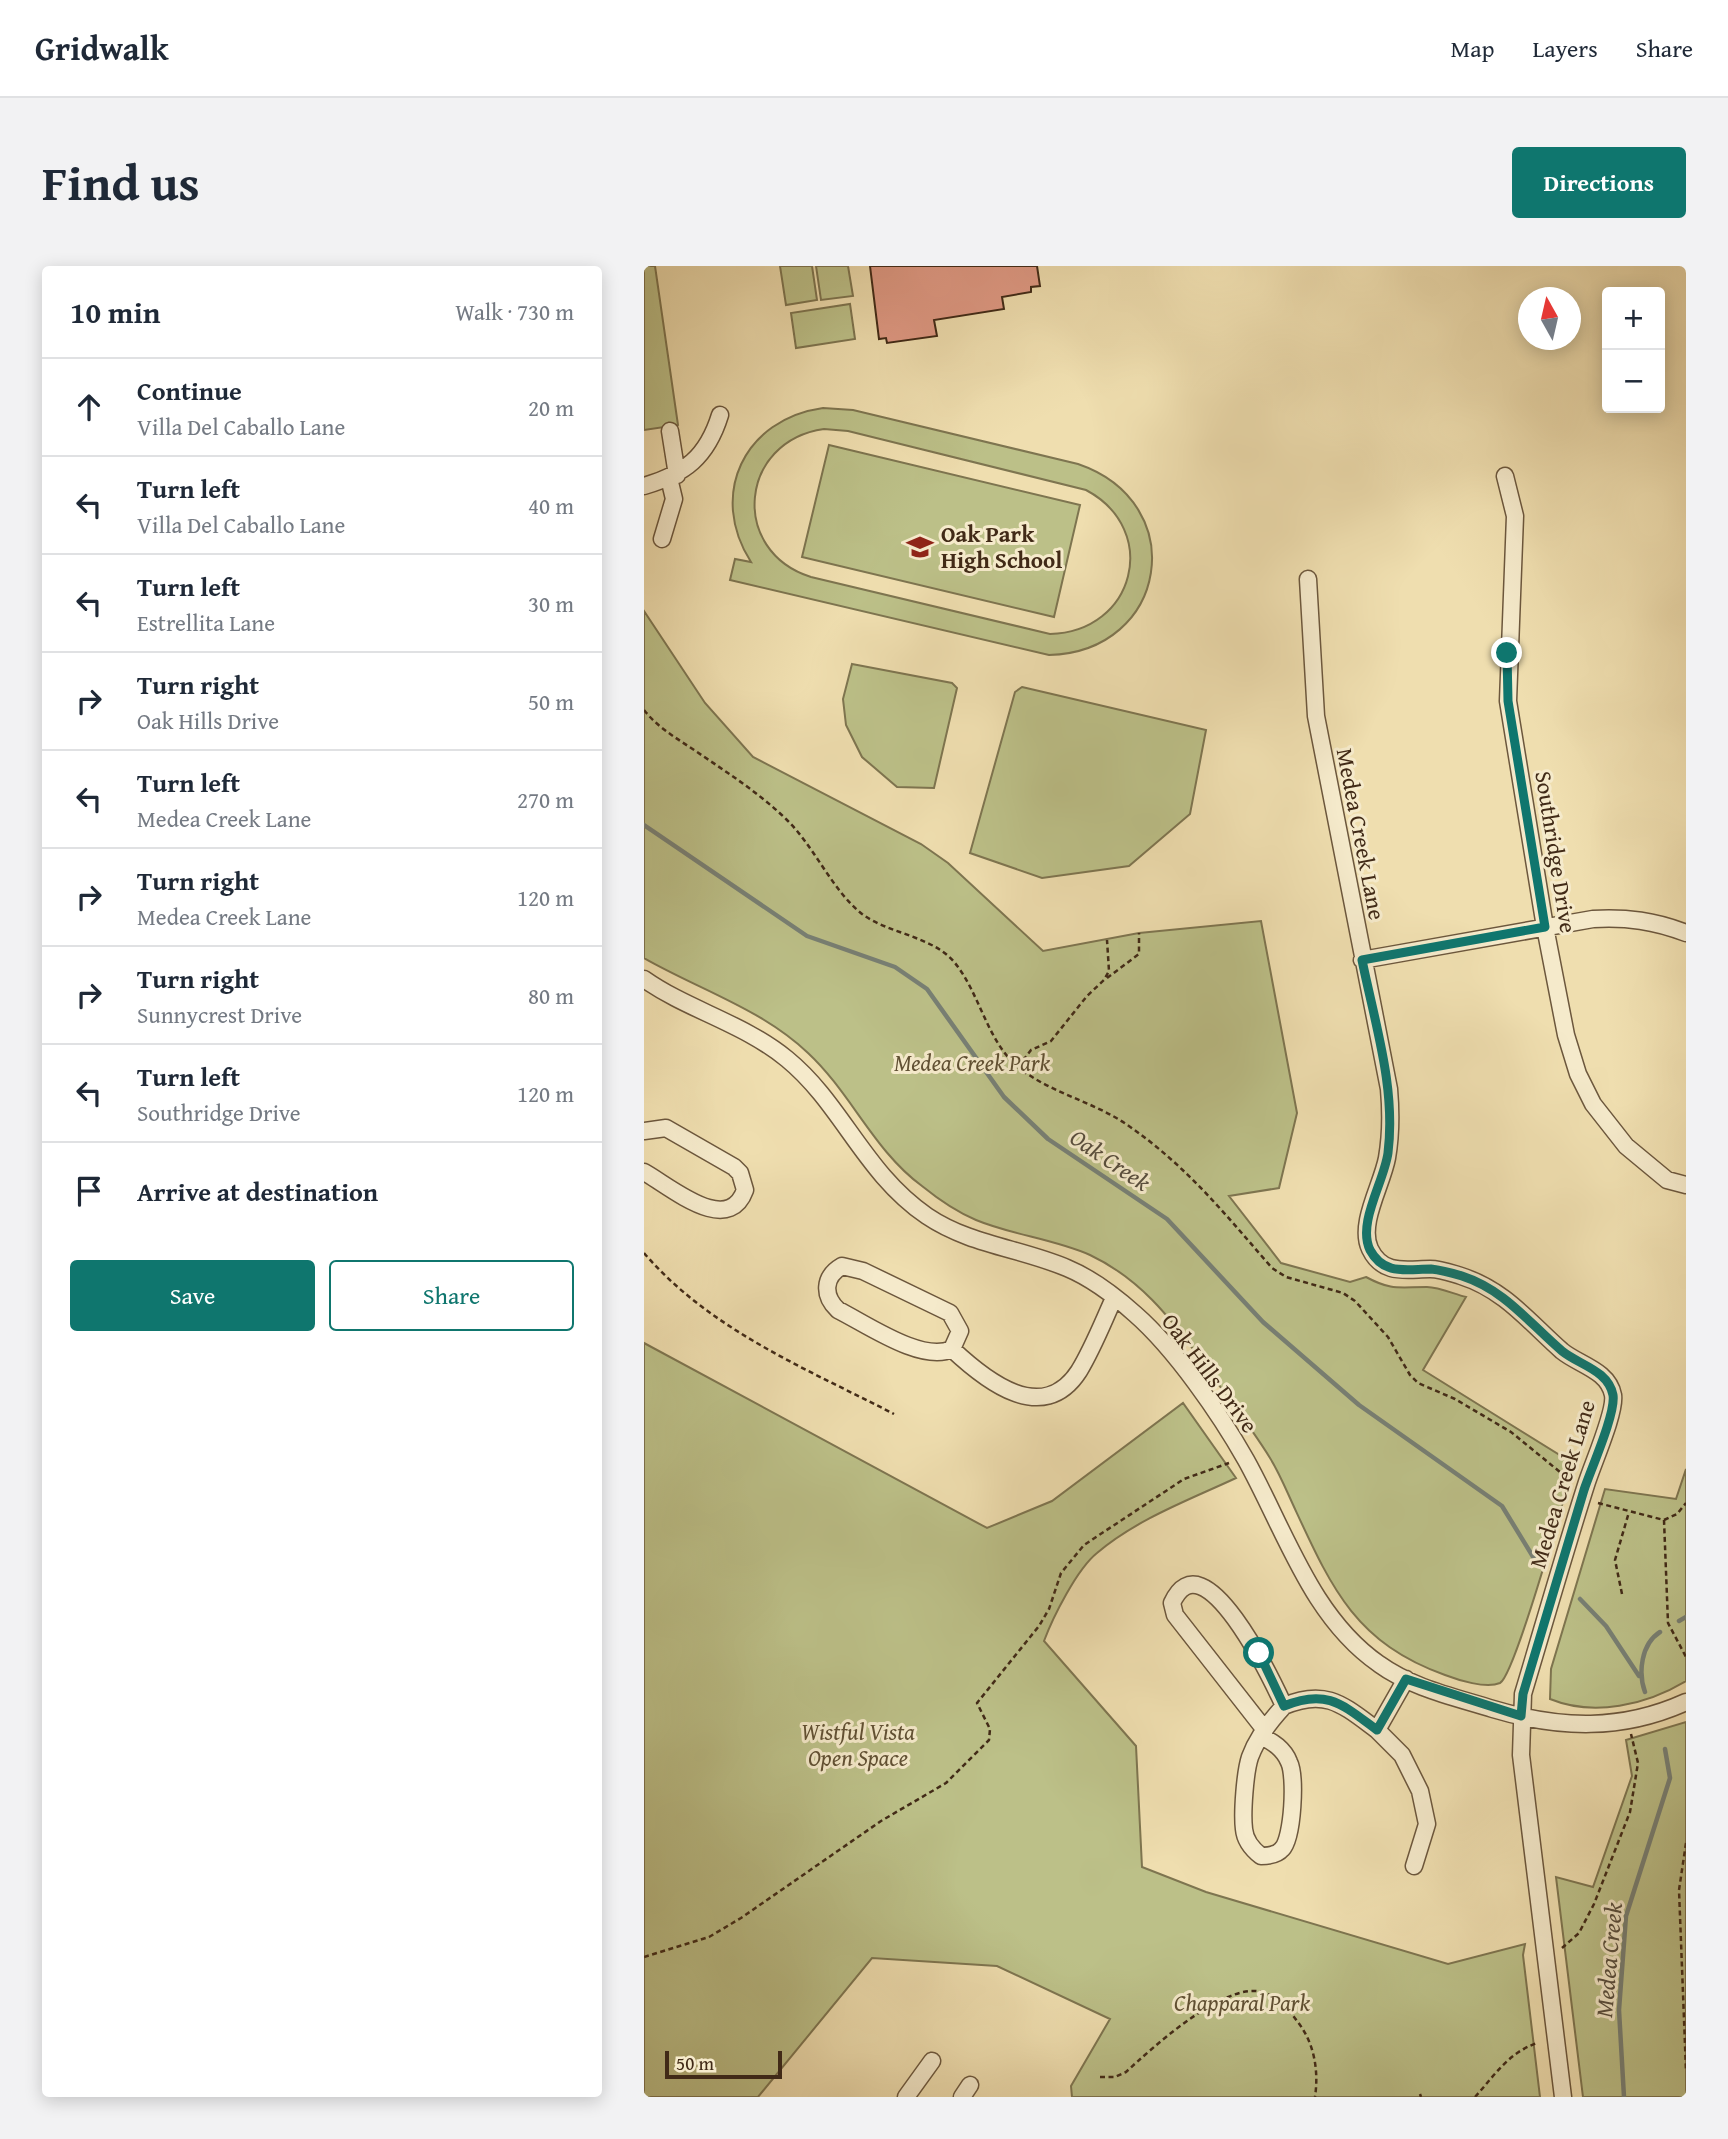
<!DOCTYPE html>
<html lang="en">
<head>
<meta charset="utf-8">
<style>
	:root { --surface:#fff; --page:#f2f2f3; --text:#1f2937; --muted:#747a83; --line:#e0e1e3; --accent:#0f766e }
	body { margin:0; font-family:"Gentium Book Plus",serif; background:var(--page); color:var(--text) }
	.controls { position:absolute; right:21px; top:21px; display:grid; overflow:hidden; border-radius:7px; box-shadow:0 4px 18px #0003 }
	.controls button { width:63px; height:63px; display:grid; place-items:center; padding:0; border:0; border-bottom:2px solid var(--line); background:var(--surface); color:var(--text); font:35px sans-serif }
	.compass { position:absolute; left:874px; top:21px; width:63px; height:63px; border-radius:50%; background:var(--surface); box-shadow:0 4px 18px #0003; rotate:352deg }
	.scale { position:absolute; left:21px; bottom:18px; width:117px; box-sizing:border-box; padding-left:7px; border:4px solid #412a17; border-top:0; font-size:19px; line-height:24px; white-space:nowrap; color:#412a17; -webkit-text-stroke:5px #f5eacb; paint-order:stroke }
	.stop { position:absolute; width:21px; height:21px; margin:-16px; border:5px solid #0f766e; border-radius:50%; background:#fff }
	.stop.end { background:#0f766e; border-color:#fff; box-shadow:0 2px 7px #0008 }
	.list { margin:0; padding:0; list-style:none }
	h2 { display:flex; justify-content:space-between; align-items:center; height:91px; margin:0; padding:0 28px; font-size:30px }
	h2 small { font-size:23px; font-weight:400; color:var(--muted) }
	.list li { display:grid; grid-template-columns:46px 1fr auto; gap:21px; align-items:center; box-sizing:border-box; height:98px; padding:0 28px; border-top:2px solid var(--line) }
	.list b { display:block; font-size:26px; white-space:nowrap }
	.list p { margin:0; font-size:23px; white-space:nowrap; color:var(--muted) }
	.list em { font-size:23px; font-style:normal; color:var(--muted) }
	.actions { display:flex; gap:14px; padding:21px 28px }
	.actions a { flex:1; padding:16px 0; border:2px solid var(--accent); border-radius:7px; text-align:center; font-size:24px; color:var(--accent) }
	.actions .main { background:var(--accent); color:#fff }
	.icon { flex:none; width:38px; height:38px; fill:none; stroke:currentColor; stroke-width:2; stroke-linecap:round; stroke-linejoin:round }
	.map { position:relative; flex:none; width:1042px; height:1831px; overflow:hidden; border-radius:7px }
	header { display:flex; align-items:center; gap:42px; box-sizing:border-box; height:98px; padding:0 35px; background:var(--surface); border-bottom:2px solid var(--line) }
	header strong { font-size:33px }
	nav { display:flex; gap:38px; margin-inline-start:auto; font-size:24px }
	.intro { display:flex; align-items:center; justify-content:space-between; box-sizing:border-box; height:168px; padding:0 42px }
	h1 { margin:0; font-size:49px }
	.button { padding:18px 32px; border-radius:7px; background:var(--accent); color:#fff; font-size:24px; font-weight:700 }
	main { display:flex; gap:42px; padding:0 42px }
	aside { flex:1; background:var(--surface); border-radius:7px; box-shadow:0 4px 18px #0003 }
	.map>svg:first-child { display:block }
	.green { fill:#bcc088; stroke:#7e7550; stroke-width:2; fill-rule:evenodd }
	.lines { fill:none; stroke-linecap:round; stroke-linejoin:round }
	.stream { stroke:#788075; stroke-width:4.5 }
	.building { fill:#df9984; stroke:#412a17; stroke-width:2 }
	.minor-casing { stroke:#6c573d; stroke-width:19 }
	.path { stroke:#412a17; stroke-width:2.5; stroke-dasharray:5 3.5; stroke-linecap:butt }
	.minor { stroke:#f5eacb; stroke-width:16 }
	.route { stroke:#0f766e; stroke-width:9 }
	.labels { text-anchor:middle; stroke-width:6; stroke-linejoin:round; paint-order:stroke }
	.poi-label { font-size:23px; font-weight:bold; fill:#412a17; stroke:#f5eacb; text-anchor:start }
	.street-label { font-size:23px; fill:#412a17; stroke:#f5eacb }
	.park-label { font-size:23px; font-style:italic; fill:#605033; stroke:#f5eacb }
	.water-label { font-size:24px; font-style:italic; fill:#584e3e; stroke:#f5eacb }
</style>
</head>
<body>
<header>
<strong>Gridwalk</strong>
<nav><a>Map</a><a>Layers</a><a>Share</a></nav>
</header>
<div class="intro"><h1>Find us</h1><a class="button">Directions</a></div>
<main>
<aside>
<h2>10 min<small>Walk · 730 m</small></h2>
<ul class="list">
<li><svg class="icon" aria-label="ahead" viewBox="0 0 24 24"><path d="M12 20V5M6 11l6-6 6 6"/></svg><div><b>Continue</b><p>Villa Del Caballo Lane</p></div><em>20 m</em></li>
<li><svg class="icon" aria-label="left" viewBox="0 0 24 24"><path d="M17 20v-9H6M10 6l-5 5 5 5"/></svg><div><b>Turn left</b><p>Villa Del Caballo Lane</p></div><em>40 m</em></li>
<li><svg class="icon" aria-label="left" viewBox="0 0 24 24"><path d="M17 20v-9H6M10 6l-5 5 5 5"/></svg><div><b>Turn left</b><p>Estrellita Lane</p></div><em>30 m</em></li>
<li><svg class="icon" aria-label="right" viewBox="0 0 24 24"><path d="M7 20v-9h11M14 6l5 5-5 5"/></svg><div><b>Turn right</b><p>Oak Hills Drive</p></div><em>50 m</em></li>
<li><svg class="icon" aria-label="left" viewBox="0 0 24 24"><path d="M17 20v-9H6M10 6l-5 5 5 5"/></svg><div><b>Turn left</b><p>Medea Creek Lane</p></div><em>270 m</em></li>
<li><svg class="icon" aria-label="right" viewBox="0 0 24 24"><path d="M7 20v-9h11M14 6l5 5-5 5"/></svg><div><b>Turn right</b><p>Medea Creek Lane</p></div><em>120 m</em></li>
<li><svg class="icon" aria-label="right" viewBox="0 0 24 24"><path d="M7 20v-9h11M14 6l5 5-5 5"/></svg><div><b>Turn right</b><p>Sunnycrest Drive</p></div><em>80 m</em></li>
<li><svg class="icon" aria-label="left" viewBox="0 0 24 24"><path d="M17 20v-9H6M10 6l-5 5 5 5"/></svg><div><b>Turn left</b><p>Southridge Drive</p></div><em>120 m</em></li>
<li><svg class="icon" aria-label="arrive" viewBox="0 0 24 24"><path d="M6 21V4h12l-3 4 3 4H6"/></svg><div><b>Arrive at destination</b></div></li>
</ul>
<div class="actions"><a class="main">Save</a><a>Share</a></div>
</aside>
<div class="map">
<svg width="1042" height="1831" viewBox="0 0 1042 1831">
	<rect width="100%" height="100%" fill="#efdeaf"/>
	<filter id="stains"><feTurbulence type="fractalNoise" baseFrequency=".00286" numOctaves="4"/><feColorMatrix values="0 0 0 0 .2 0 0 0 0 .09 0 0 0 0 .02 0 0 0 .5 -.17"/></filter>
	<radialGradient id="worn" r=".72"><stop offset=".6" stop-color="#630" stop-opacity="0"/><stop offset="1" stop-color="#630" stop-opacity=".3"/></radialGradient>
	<path class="green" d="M 0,0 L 11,0 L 34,159 L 0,164 Z
		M 136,0 L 168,0 L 173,34 L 142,39 Z
		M 172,0 L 204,0 L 209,30 L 177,34 Z
		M 206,38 L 211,73 L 152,82 L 147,47 Z
		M 179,142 L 209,144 L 434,198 C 548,237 524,386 405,389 L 86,314 L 91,293 L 107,296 C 64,229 100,153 179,142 ZM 180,163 L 204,165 L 442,224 C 517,264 491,366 406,368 L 167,311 C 85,285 95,175 180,163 Z
		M 185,179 L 436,239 L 410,351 L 158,291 Z
		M 0,345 L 61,437 L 109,491 L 277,578 L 304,597 L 399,685 L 495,667 L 617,655 L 653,847 L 635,922 L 585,930 L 637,997 L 706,1016 L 722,1011 C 748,1025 755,1021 783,1021 C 795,1021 810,1028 822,1031 L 779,1104 L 930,1198 C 921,1227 871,1409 856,1417 C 842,1423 814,1414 801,1409 C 712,1377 688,1323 651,1243 C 643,1226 636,1208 626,1192 C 605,1158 580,1127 557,1094 C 526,1051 495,1012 446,989 C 410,973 368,969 332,954 C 313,946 294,933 278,920 C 230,885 207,827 164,787 C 118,743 54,723 0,692 Z
		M 208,398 L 308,417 L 313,422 L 290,522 L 253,521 L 218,491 L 202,459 L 199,433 Z
		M 378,421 L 562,464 L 546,548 L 485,600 L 398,612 L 326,587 L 371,426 Z
		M 0,1077 L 343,1262 L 408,1235 L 539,1137 L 592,1212 C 545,1234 493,1253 453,1287 C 433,1303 409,1351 400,1375 L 492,1480 L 498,1601 L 562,1626 L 804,1698 L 881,1678 L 879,1689 L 896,1831 L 428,1831 L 427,1820 L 466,1753 L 353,1700 L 228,1692 L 114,1831 L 0,1831 Z
		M 1042,1203 L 1042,1415 C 1002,1439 950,1451 906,1433 L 907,1403 L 961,1223 L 1032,1233 Z
		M 1042,1456 L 1042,1831 L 939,1831 L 912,1611 L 949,1621 L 988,1510 L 982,1474 Z"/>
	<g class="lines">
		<path class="stream" d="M 0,559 L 163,670 L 251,701 L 283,723 L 360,831 L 404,873 L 523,953 L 619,1056 L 715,1139 L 858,1240 L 891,1294
			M 936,1333 L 962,1360 L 995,1410
			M 1035,1355 L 1042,1351
			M 1001,1426 C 994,1407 997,1378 1016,1366
			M 980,1831 L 975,1744 L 982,1650 L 1026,1512 L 1021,1483"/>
	</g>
	<path class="building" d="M 226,0 L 393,0 L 396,20 L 387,21 L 387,26 L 358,31 L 360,43 L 290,54 L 293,70 L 243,77 L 242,72 L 235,73 Z"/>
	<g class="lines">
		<defs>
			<path id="minor" d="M 26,165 L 33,209
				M 861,210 L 871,250 L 864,435 L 901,661 L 922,769 L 934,808 L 949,838 L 982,880 L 1023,914 L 1042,919
				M 0,220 C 41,208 63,191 76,149
				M 18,273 L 30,233 L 25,212
				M 664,313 L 672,450 L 745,823 C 747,846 747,869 743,892 C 738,919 714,958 726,983 C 739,1010 763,1003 786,1003 C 797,1003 807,1007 817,1010 C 861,1024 885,1056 918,1085 C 935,1099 964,1104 969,1129 C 972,1146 948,1199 942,1219 C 920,1288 900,1358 879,1428 L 877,1489 L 919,1831
				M 718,694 L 949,653 C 983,651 1011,655 1042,667
				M 0,713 C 44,744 99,757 143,793 C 198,838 220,907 283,950 C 326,979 376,982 423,1002 C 447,1012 472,1031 491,1048 C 531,1083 576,1148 602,1194 C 641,1264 667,1351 735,1398 C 768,1422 811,1431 849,1443 C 916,1463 978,1465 1042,1436
				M 0,865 L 22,862 L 90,901 L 96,907 L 101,924 C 84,971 27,921 0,906
				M 198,1000 L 219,1005 L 306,1047 L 316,1065 L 308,1083 C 278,1097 224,1059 194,1044 C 179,1030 179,1011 198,1000 Z
				M 308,1083 C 341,1114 399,1161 435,1105 C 449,1082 459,1056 470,1032
				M 762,1413 L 733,1464 L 758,1489 L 776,1525 L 783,1558 L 770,1600
				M 621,1464 L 531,1349 L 528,1337 C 559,1268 628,1414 640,1440 C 682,1422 699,1439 733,1464
				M 617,1470 C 629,1476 640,1483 645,1496 C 652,1510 649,1572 638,1583 C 633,1589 624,1590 617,1590 C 608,1583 601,1575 600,1563 C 598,1547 601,1506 606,1491 C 613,1472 626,1455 640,1440
				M 262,1831 L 288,1795
				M 318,1831 L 326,1819"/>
		</defs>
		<use href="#minor" class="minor-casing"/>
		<path class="path" d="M 0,444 C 14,462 34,473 53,486 C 84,507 115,527 142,553 C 171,581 187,623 218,648 C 245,668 289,670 311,697 C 336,728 343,775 374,801 C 406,827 448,835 482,858 C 542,899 581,948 628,1002 L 642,1011 L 699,1027 L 711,1035 L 744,1071 L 766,1109 L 774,1117 L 811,1133 L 867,1166 L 927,1215
			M 463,712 L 495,688 L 495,667
			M 374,801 L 387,784 L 407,775 L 443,730 L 460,714 L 465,705 L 463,674
			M 0,987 C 66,1064 163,1103 250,1148
			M 954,1237 L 1020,1254 L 1024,1357 L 1042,1391
			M 1020,1254 L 1033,1248 L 1042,1237
			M 978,1328 L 971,1294 L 985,1246
			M 1042,1577 L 1035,1624 L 1042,1805
			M 918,1682 L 935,1667 L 950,1638 L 986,1546 L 994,1497 L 987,1468
			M 0,1691 L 65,1671 L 97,1652 L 237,1555 L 302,1517 L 345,1474 L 346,1463 L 333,1437 L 395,1360 L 405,1343 L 417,1307 L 440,1279 L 540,1213 L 585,1197
			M 456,1811 L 471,1811 L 482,1806 C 508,1782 573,1723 611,1725 C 629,1726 643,1741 653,1755 C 670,1776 675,1804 671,1831
			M 776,1828 L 777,1831
			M 831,1831 C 851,1809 864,1787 893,1777"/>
		<use href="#minor" class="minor"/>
	</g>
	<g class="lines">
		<path class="route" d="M 615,1387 L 640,1440 C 683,1422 699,1439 733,1464 L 762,1413 L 877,1450 L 879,1428 C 900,1360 919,1292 940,1224 C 947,1203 972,1147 969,1129 C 964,1104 935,1099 918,1085 C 885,1057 861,1024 818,1010 C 808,1007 797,1004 787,1003 C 763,1003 740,1010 726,984 C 713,957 740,916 744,887 C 752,822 731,758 718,694 L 901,661 L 864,435 L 863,387"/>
	</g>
	<defs>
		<symbol id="school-bare" viewBox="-9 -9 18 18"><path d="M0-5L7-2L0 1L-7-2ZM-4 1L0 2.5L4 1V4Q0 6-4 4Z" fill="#8f2418" stroke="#f5eacb" stroke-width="2.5" paint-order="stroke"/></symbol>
	</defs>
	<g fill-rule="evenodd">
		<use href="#school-bare" x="257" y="262" width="38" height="38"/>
	</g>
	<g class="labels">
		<g class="poi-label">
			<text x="297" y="276">Oak Park<tspan x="297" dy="26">High School</tspan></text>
		</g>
		<g class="street-label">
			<text transform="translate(717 568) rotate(79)" y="8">Medea Creek Lane</text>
			<text transform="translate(912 586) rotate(81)" y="8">Southridge Drive</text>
			<text transform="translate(566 1107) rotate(53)" y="8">Oak Hills Drive</text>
			<text transform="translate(918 1218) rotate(-73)" y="8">Medea Creek Lane</text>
		</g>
		<g class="park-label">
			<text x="328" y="805">Medea Creek Park</text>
			<text x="214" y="1474">Wistful Vista<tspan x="214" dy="26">Open Space</tspan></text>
			<text x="598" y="1745">Chapparal Park</text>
		</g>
		<g class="water-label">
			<text transform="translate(466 894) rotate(34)" y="8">Oak Creek</text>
			<text transform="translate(965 1694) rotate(-85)" y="8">Medea Creek</text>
		</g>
	</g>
	<rect width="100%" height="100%" filter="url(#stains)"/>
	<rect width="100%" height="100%" fill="url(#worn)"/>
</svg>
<div class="controls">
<button>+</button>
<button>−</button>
</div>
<svg class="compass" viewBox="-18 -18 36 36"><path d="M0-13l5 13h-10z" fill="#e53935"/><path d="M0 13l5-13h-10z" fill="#747a83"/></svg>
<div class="scale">50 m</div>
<div class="stop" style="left:615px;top:1387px"></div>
<div class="stop end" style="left:863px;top:387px"></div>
</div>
</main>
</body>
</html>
